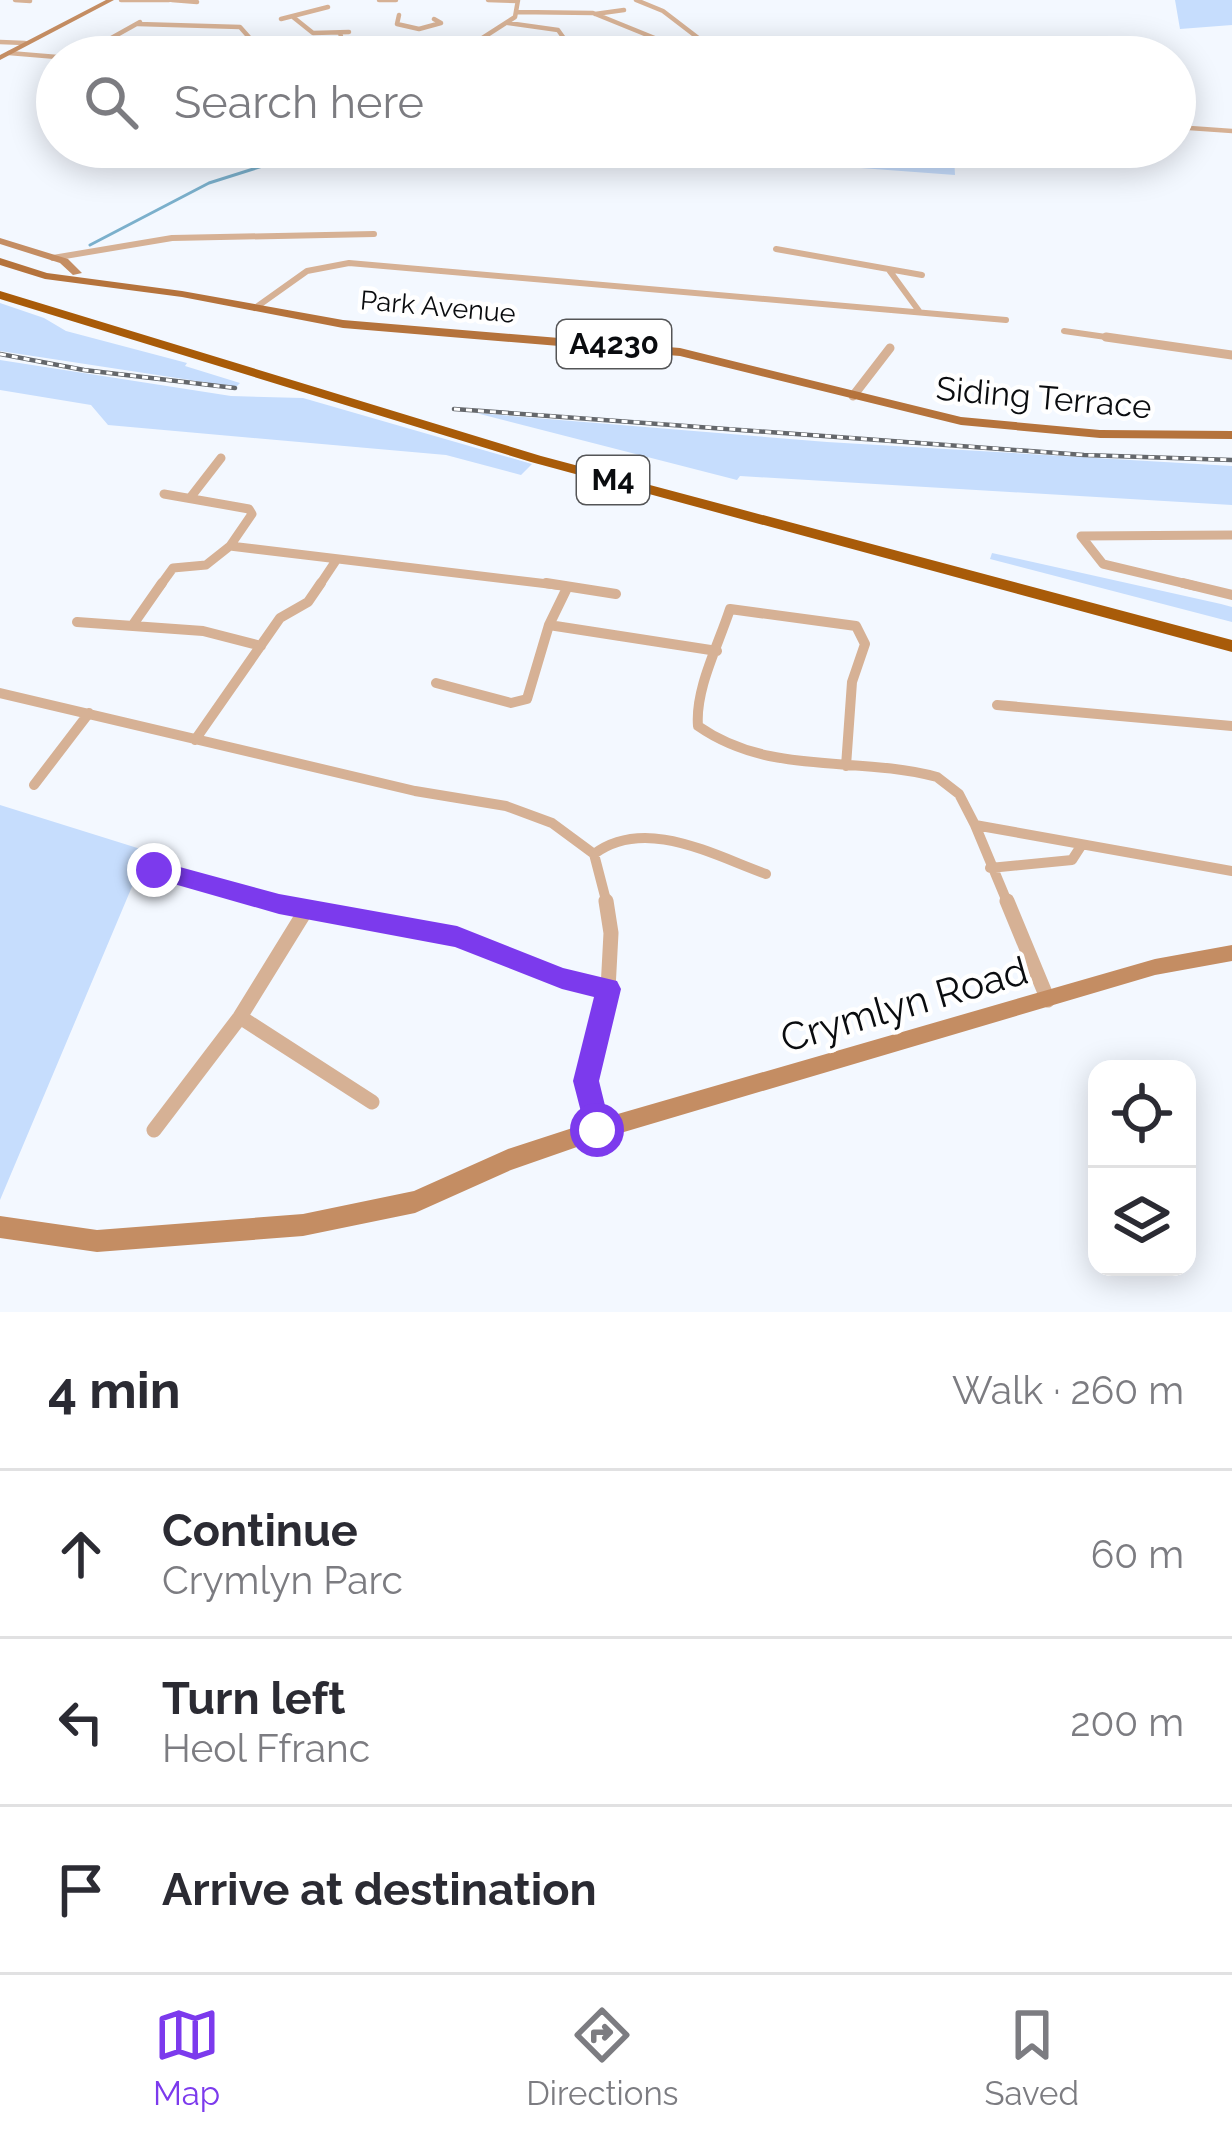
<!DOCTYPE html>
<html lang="en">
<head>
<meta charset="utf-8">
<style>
	:root { --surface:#fff; --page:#f7f7f7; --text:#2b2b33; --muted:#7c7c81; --line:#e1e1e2; --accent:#7c3aed }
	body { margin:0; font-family:Raleway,sans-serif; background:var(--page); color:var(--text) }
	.controls { position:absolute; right:36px; bottom:36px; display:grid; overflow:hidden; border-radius:24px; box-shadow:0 6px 30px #0003 }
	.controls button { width:108px; height:108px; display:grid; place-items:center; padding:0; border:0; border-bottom:3px solid var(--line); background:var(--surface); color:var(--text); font:60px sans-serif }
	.stop { position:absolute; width:36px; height:36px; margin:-27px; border:9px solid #7c3aed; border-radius:50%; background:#fff }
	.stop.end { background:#7c3aed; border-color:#fff; box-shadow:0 3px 12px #0008 }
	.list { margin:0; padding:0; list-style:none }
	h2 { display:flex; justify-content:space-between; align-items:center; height:156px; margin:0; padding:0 48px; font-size:51px }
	h2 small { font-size:39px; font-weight:400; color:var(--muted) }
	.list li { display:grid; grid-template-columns:78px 1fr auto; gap:36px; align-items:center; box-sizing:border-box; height:168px; padding:0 48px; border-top:3px solid var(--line) }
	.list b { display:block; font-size:45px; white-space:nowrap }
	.list p { margin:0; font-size:39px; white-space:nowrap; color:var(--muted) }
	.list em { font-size:39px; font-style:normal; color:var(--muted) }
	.icon { flex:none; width:66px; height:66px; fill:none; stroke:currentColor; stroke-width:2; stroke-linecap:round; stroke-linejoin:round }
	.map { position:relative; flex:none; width:1232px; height:1312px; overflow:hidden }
	.search { position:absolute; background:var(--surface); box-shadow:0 6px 30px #0003; left:36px; right:36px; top:36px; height:132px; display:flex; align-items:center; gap:30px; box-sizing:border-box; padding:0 42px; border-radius:66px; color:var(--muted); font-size:45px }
	.sheet { height:660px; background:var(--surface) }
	nav { display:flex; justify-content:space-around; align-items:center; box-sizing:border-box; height:168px; border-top:3px solid var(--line); background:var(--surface); font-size:33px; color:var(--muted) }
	nav a { display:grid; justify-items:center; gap:6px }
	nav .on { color:var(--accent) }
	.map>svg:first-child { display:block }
	.green { fill:#c6ddfd }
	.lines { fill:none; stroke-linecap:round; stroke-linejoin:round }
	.stream { stroke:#7bb0cc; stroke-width:3 }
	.street-far4 { stroke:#d6b195; stroke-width:4.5 }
	.street-far3 { stroke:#d6b195; stroke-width:6 }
	.street-far2 { stroke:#d6b195; stroke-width:9 }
	.street-far1 { stroke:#d6b195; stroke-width:10 }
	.street { stroke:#d6b195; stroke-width:15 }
	.secondary { fill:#c48d63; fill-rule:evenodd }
	.primary { fill:#b5733c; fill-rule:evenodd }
	.highway { fill:#a85b09; fill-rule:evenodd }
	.rail-casing { stroke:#64676b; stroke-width:4.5 }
	.rail { stroke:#fff; stroke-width:3; stroke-dasharray:6; stroke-linecap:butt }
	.route { fill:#7c3aed }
	.labels { text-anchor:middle; stroke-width:9; stroke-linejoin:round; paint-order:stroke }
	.far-street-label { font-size:27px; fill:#0a0c0f; stroke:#fff }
	.shield { fill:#fff; stroke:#545557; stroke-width:3 }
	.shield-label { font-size:30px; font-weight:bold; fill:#0a0c0f }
	.street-label { font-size:33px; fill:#0a0c0f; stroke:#fff }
	.near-street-label { font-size:39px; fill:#0a0c0f; stroke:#fff }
</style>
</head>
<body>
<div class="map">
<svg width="1232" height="1312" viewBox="0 0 1232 1312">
	<rect width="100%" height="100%" fill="#f3f8ff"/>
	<path class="green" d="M 1175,0 L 1232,0 L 1232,25 L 1180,29 Z
		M 862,150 L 954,156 L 955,175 L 861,168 Z
		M 0,303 L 44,318 L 66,331 L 187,363 L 185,366 L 240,383 L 236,387 L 0,351 Z
		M 0,360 L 231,396 L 303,398 L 532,464 L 521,475 L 446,455 L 108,425 L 91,405 L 0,390 Z
		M 476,413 L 827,442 L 1232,466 L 1232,505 L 740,476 L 737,480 Z
		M 992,553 L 1221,604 L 1232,607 L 1232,622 L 990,559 Z
		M 0,805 L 147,851 L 0,1200 Z"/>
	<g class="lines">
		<path class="stream" d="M 90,245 L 209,183 L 323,147"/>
		<path class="street-far4" d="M 15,0 L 30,1
			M 121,0 L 169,0
			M 172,0 L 197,2
			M 379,0 L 396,0
			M 488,0 L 518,1
			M 636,0 L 663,11 L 723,57
			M 517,12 L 593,13 L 657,39
			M 595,14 L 624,10
			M 399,15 L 397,24 L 419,29 L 441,23 L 434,19
			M 293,17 L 313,33 L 349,32
			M 281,19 L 328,7
			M 508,23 L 558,30 L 568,44
			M 138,24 L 240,27 L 255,44
			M 340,33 L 344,47 L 359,57
			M 567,40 L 611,39
			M 0,42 L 25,43
			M 480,42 L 495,45 L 507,57
			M 109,44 L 160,43
			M 191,45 L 251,40
			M 9,53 L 57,57
			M 102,57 L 106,41 L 140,22
			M 375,57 L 470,46 L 515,17 L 518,0
			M 1175,127 L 1232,131"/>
		<path class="street-far3" d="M 776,249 L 922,275
			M 53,258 L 172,238 L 374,234
			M 889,270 L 919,311
			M 255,308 L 307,271 L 349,263 L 1006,320
			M 1064,331 L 1127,340"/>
		<path class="street-far2" d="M 1106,337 L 1232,355
			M 853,396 L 890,348
			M 164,494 L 249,509 L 252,514 L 230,546
			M 190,498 L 221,458
			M 160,586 L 173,568 L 206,565 L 230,546 L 565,586
			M 319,586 L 335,562
			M 1195,586 L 1103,564 L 1081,536 L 1232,535"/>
		<path class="street-far1" d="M 546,583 L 616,594
			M 1183,583 L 1232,595
			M 77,622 L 203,631 L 261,646
			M 549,625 L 717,651
			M 132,626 L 162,583
			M 436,683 L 511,703 L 527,699 L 549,625 L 567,588
			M 0,693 L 415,791 L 506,806 L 552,823 L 594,854 L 607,904
			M 997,705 L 1232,726
			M 195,740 L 280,618 L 308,602 L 321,583
			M 846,766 L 852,682 L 865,644 L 856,626 L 730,609 C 718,646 695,689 698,726 C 771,777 856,755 937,777 L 959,794 L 975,825
			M 34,785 L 89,713
			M 594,854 C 645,816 713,855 766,874
			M 990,868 L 1072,860 L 1081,846
			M 154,870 L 278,904
			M 1008,904 L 975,825 L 1232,871"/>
		<path class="street" d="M 267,901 L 457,937 L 562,978 L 608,989
			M 1007,901 L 1048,1000
			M 240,1017 L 372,1102
			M 154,1130 L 240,1017 L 306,910
			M 597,1130 L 586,1081 L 608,989 L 611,933 L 606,901"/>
		<path class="secondary" d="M 106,0 L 114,0 L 0,60 L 0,55 Z
			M 0,238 L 68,259 L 82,273 L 73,275 L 60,263 L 0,244 Z
			M 1232,945 L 1232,961 L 1155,975 L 597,1140 L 511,1170 L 415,1213 L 303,1236 L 97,1252 L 0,1238 L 0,1216 L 97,1230 L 303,1214 L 414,1191 L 508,1149 L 597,1120 L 1155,959 Z"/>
		<path class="primary" d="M 0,258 L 47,273 L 182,291 L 343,320 L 680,348 L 961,417 L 1100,430 L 1232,431 L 1232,439 L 1100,438 L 961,425 L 680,356 L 343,328 L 182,297 L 45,279 L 0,265 Z"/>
		<path class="highway" d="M 0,291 L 541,456 L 1232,640 L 1232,652 L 531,462 L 0,299 Z"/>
		<defs>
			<path id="rail" d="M 0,354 L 84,370 L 235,388
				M 454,409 L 1084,455 L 1232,460"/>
		</defs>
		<use href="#rail" class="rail-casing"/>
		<use href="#rail" class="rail"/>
	</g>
	<path class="route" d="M 154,860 L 279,894 L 457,926 L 563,968 L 617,981 L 621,989 L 599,1081 L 611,1130 L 607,1139 L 597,1143 L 588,1139 L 573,1081 L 594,997 L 562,989 L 455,947 L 279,914 L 146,876 L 143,870 Z"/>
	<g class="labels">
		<g class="far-street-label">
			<text transform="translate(438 307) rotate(5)" y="9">Park Avenue</text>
		</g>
		<g class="shield">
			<rect x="557" y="320" width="114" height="48" rx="9"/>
			<rect x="577" y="456" width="72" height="48" rx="9"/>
		</g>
		<g class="shield-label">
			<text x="614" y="354">A4230</text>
			<text x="613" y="490">M4</text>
		</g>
		<g class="street-label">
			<text transform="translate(1044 397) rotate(5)" y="12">Siding Terrace</text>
		</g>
		<g class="near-street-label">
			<text transform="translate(904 1004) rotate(-16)" y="14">Crymlyn Road</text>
		</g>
	</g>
</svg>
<div class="controls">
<button><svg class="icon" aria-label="locate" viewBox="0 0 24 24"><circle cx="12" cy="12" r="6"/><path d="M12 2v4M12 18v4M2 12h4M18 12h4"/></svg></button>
<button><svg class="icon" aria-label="layers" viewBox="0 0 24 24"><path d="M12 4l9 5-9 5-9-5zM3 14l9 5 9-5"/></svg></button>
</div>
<div class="stop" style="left:597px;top:1130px"></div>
<div class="stop end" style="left:154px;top:870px"></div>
<div class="search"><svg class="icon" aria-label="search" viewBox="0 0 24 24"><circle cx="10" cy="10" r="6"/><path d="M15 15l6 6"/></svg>Search here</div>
</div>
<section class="sheet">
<h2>4 min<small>Walk · 260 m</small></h2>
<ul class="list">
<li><svg class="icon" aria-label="ahead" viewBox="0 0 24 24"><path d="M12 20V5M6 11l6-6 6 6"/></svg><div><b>Continue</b><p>Crymlyn Parc</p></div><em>60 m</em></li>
<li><svg class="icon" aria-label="left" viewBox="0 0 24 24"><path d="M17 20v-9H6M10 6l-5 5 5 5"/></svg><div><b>Turn left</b><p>Heol Ffranc</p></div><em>200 m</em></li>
<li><svg class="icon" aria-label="arrive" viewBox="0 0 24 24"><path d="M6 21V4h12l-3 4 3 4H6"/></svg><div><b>Arrive at destination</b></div></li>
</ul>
</section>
<nav>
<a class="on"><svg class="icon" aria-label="map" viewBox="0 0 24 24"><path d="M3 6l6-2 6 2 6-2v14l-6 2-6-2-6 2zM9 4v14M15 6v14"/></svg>Map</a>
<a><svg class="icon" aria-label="directions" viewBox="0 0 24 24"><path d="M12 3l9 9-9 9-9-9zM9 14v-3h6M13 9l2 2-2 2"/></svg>Directions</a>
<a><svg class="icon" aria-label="saved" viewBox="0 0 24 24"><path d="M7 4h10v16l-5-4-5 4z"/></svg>Saved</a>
</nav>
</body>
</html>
